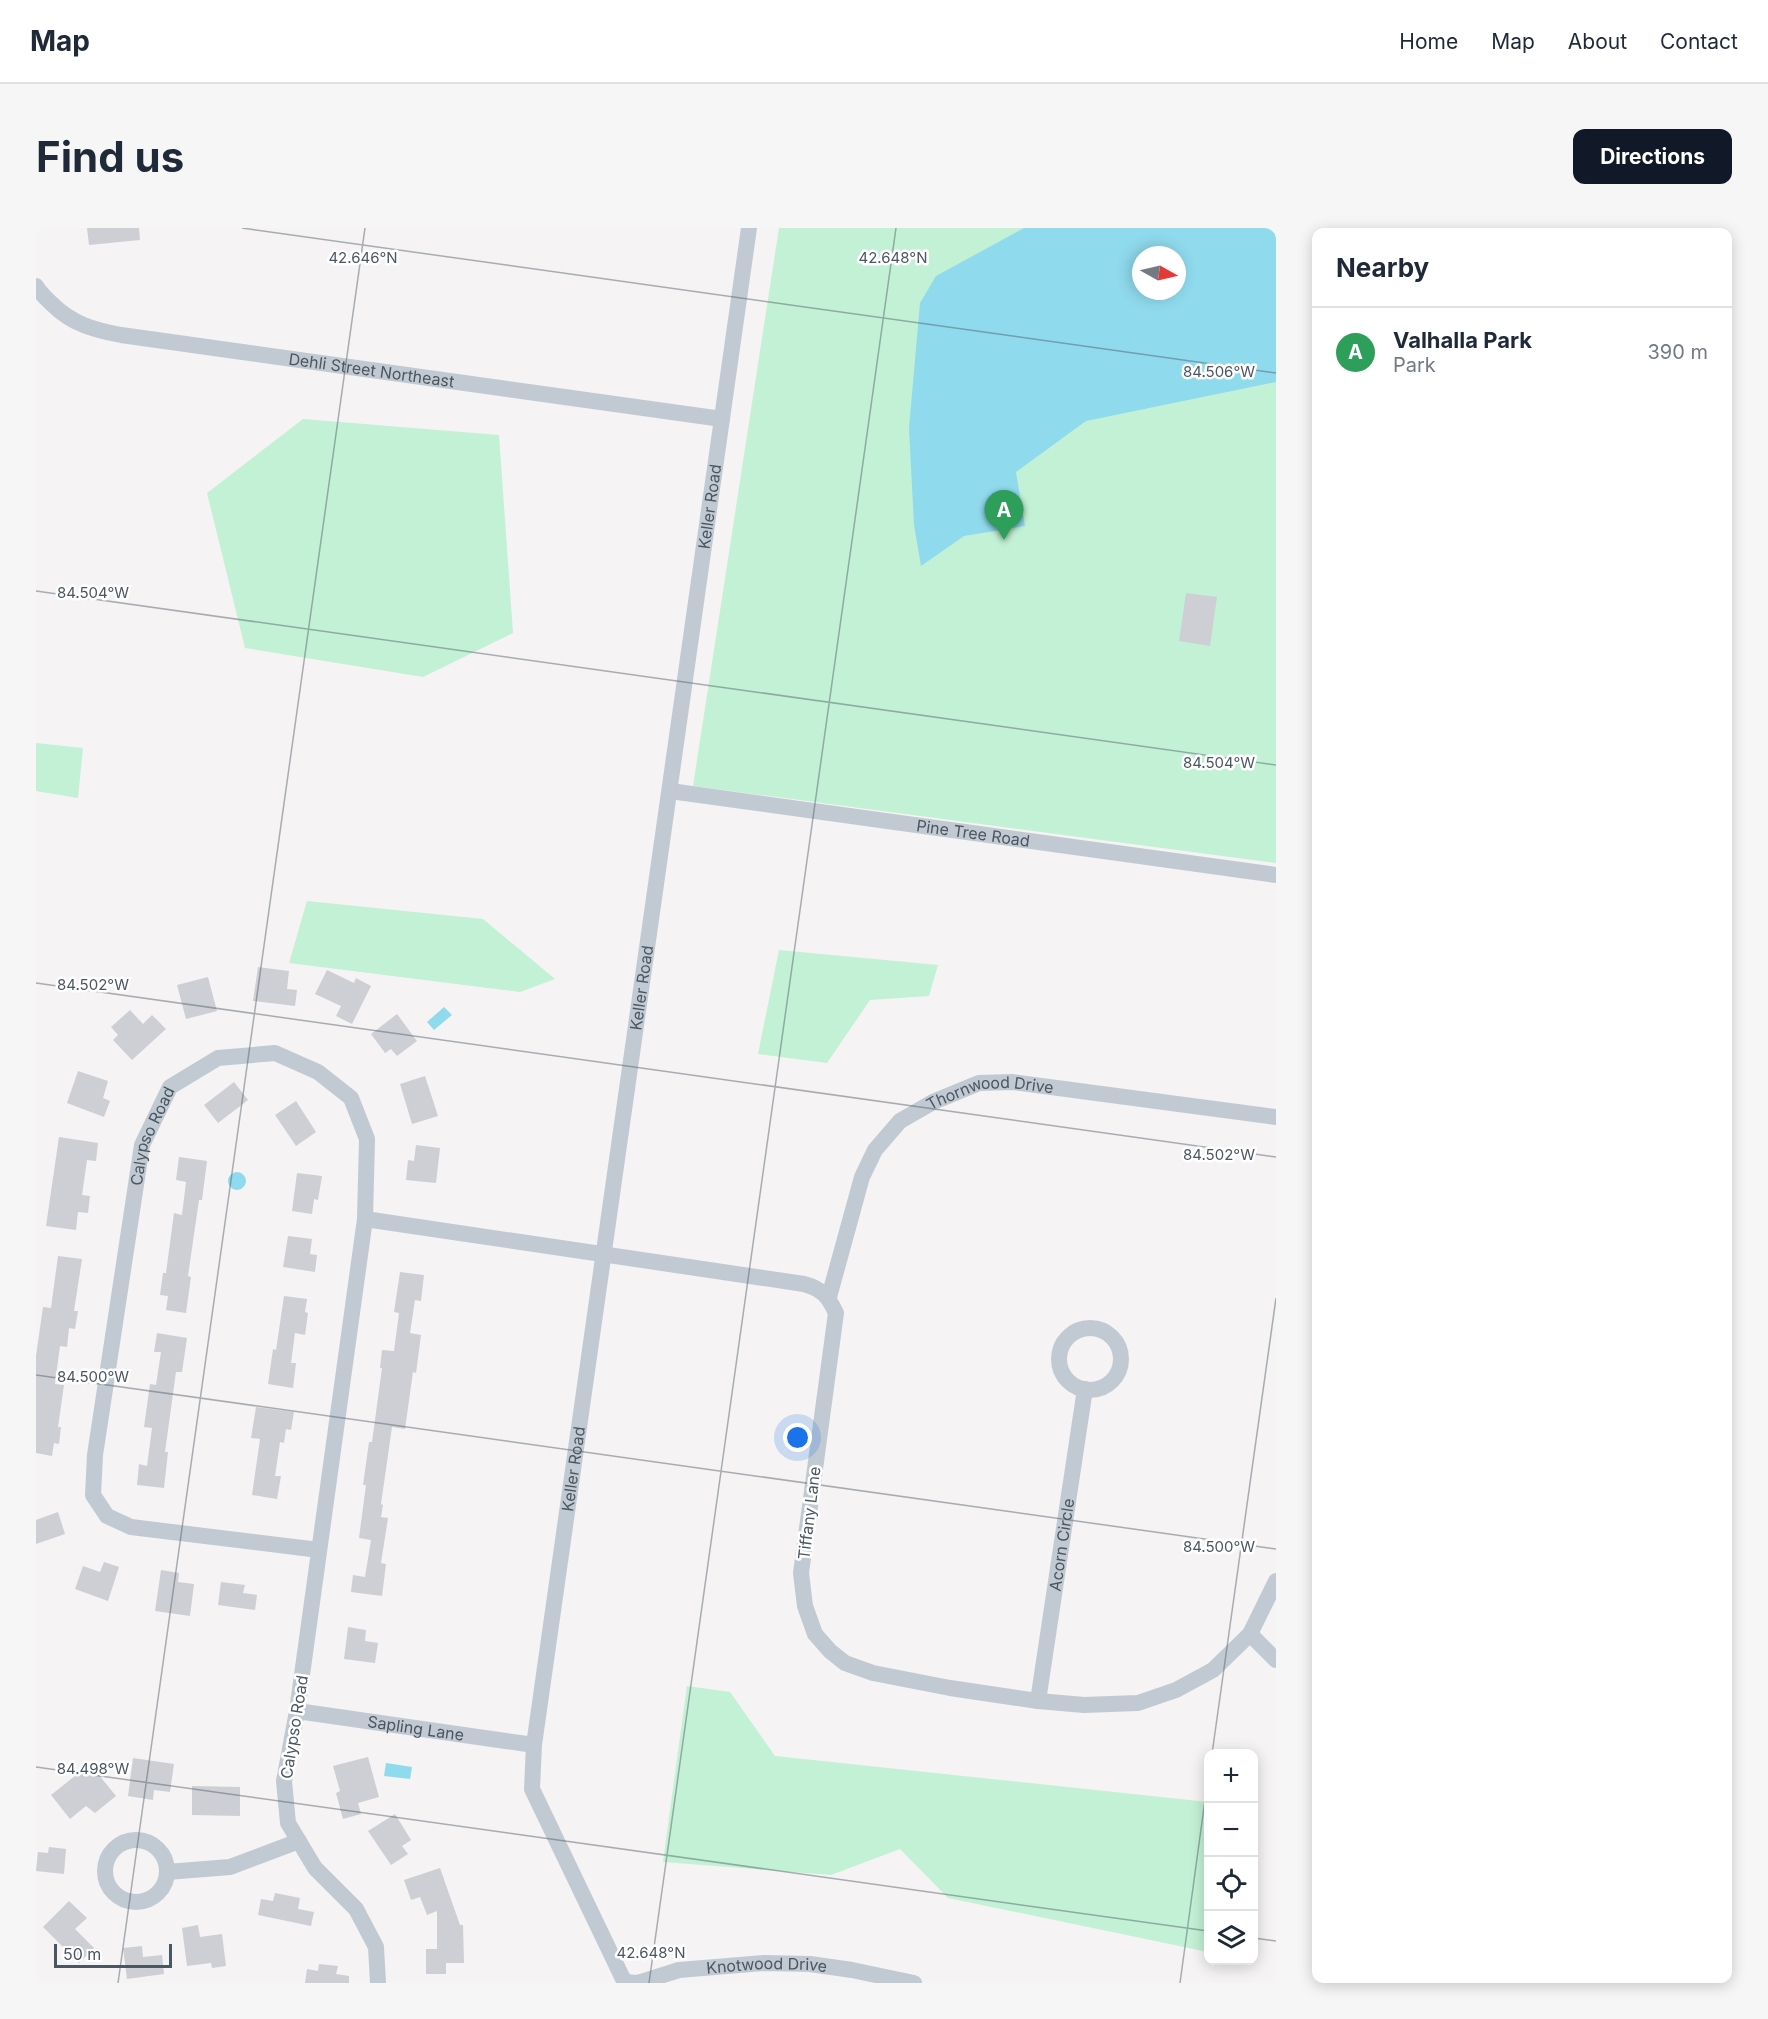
<!DOCTYPE html>
<html lang="en">
<head>
<meta charset="utf-8">
<style>
	:root { --surface:#fff; --page:#f6f6f7; --text:#1f2937; --muted:#747a83; --line:#e0e1e3; --accent:#111827 }
	body { margin:0; font-family:Inter,sans-serif; background:var(--page); color:var(--text) }
	.controls { position:absolute; right:18px; bottom:18px; display:grid; overflow:hidden; border-radius:12px; box-shadow:0 3px 15px #0003 }
	.controls button { width:54px; height:54px; display:grid; place-items:center; padding:0; border:0; border-bottom:2px solid var(--line); background:var(--surface); color:var(--text); font:30px sans-serif }
	.compass { position:absolute; left:1096px; top:18px; width:54px; height:54px; border-radius:50%; background:var(--surface); box-shadow:0 3px 15px #0003; rotate:98deg }
	.scale { position:absolute; left:18px; bottom:15px; width:118px; box-sizing:border-box; padding-left:6px; border:3px solid #4a5661; border-top:0; font-size:16px; line-height:21px; white-space:nowrap; color:#4a5661; -webkit-text-stroke:4px #fff; paint-order:stroke }
	.you { position:absolute; left:762px; top:1210px; width:21px; height:21px; margin:-15px; border:4px solid #fff; border-radius:50%; background:#1a73e8; box-shadow:0 0 0 9px #1a73e833 }
	.badge { display:grid; place-items:center; width:39px; height:39px; border-radius:50%; background:var(--accent); color:#fff; font-size:20px; font-weight:700 }
	.pin { position:absolute; translate:-50% -50px; filter:drop-shadow(0 2px 3px #0008) }
	.pin::after { content:''; position:absolute; top:32px; width:21px; height:18px; background:inherit; clip-path:polygon(0 0,100% 0,50% 100%) }
	.list { margin:0; padding:0; list-style:none }
	h2 { display:flex; justify-content:space-between; align-items:center; height:78px; margin:0; padding:0 24px; font-size:26px }
	h2 small { font-size:20px; font-weight:400; color:var(--muted) }
	.list li { display:grid; grid-template-columns:39px 1fr auto; gap:18px; align-items:center; box-sizing:border-box; height:90px; padding:0 24px; border-top:2px solid var(--line) }
	.list b { display:block; font-size:22px; white-space:nowrap }
	.list p { margin:0; font-size:20px; white-space:nowrap; color:var(--muted) }
	.list em { font-size:20px; font-style:normal; color:var(--muted) }
	.icon { flex:none; width:33px; height:33px; fill:none; stroke:currentColor; stroke-width:2; stroke-linecap:round; stroke-linejoin:round }
	.map { position:relative; flex:none; width:1240px; height:1755px; overflow:hidden; border-radius:12px }
	header { display:flex; align-items:center; gap:36px; box-sizing:border-box; height:84px; padding:0 30px; background:var(--surface); border-bottom:2px solid var(--line) }
	header strong { font-size:28px }
	nav { display:flex; gap:33px; margin-inline-start:auto; font-size:21px }
	.intro { display:flex; align-items:center; justify-content:space-between; box-sizing:border-box; height:144px; padding:0 36px }
	h1 { margin:0; font-size:42px }
	.button { padding:15px 27px; border-radius:12px; background:var(--accent); color:#fff; font-size:21px; font-weight:700 }
	main { display:flex; gap:36px; padding:0 36px }
	aside { flex:1; background:var(--surface); border-radius:12px; box-shadow:0 3px 15px #0003 }
	.map>svg:first-child { display:block }
	.green { fill:#c3f1d5; fill-rule:evenodd }
	.water { fill:#90daee; fill-rule:evenodd }
	.building { fill:#cdcfd5 }
	.lines { fill:none; stroke-linecap:round; stroke-linejoin:round }
	.street { stroke:#c1cad2; stroke-width:16 }
	.ticks { fill:none; stroke:#4a5661; stroke-width:1.5; stroke-opacity:0.45 }
	.labels { text-anchor:middle; stroke-width:5; stroke-linejoin:round; paint-order:stroke }
	.street-label { font-size:16px; fill:#4a5661; stroke:#fff }
	.ticks-label { font-size:15px; text-anchor:middle; fill:#4a5661; stroke:#fff; stroke-width:5; stroke-linejoin:round; paint-order:stroke }
</style>
</head>
<body>
<header>
<strong>Map</strong>
<nav><a>Home</a><a>Map</a><a>About</a><a>Contact</a></nav>
</header>
<div class="intro"><h1>Find us</h1><a class="button">Directions</a></div>
<main>
<div class="map">
<svg width="1240" height="1755" viewBox="0 0 1240 1755">
	<rect width="100%" height="100%" fill="#f5f3f3"/>
	<path class="green" d="M 743,0 L 1240,0 L 1240,635 L 657,558 ZM 1105,27 L 1141,27 L 1141,63 L 1105,63 Z
		M 267,191 L 463,207 L 477,405 L 387,449 L 209,420 L 171,265 Z
		M 0,515 L 47,520 L 42,570 L 0,563 Z
		M 271,673 L 447,691 L 519,751 L 484,764 L 253,735 Z
		M 743,722 L 902,737 L 893,768 L 834,772 L 791,835 L 722,826 Z
		M 651,1458 L 694,1464 L 739,1528 L 1172,1574 L 1172,1724 L 912,1670 L 864,1621 L 795,1647 L 627,1634 Z"/>
	<path class="water" d="M 988,0 L 1240,0 L 1240,154 L 1050,193 L 980,244 L 989,298 L 928,308 L 885,338 L 878,297 L 873,200 L 884,75 L 900,48 ZM 1105,27 L 1141,27 L 1141,63 L 1105,63 Z
		M 408,779 L 416,787 L 398,802 L 391,794 Z
		M192 953a9 9 0 1 1 18 0a9 9 0 1 1-18 0Z
		M 350,1535 L 376,1539 L 374,1551 L 348,1548 Z"/>
	<path class="building" d="M 51,0 L 103,0 L 104,12 L 53,17 Z
		M 1150,365 L 1181,369 L 1174,418 L 1143,413 Z
		M 222,739 L 253,743 L 251,761 L 261,762 L 259,778 L 217,773 Z
		M 291,742 L 318,755 L 320,750 L 335,758 L 316,796 L 300,788 L 305,778 L 279,766 Z
		M 172,749 L 181,783 L 150,791 L 141,757 Z
		M 94,782 L 107,796 L 116,787 L 130,801 L 96,832 L 77,812 L 82,807 L 75,799 Z
		M 361,786 L 381,813 L 361,828 L 355,821 L 349,825 L 335,806 Z
		M 42,843 L 72,853 L 67,870 L 74,873 L 68,889 L 31,875 Z
		M 389,848 L 402,888 L 376,896 L 364,856 Z
		M 198,854 L 212,872 L 182,895 L 168,877 Z
		M 260,873 L 280,904 L 260,918 L 239,887 Z
		M 23,909 L 62,915 L 60,933 L 51,932 L 46,967 L 54,968 L 52,985 L 42,984 L 40,1002 L 10,998 Z
		M 380,917 L 404,920 L 400,955 L 370,952 L 372,932 L 378,933 Z
		M 143,929 L 171,933 L 166,972 L 163,972 L 152,1048 L 155,1049 L 150,1085 L 130,1082 L 132,1068 L 124,1067 L 127,1045 L 130,1045 L 138,985 L 146,987 L 150,954 L 140,952 Z
		M 261,945 L 286,948 L 282,972 L 278,971 L 276,986 L 256,983 Z
		M 252,1008 L 276,1011 L 274,1026 L 281,1027 L 279,1044 L 247,1039 Z
		M 22,1028 L 46,1031 L 38,1083 L 42,1083 L 39,1101 L 33,1100 L 31,1119 L 24,1118 L 19,1156 L 28,1157 L 22,1199 L 25,1199 L 23,1216 L 18,1215 L 16,1228 L 0,1225 L 0,1128 L 7,1079 L 15,1080 Z
		M 364,1044 L 388,1047 L 385,1073 L 379,1072 L 374,1105 L 385,1107 L 380,1145 L 377,1144 L 369,1201 L 356,1199 L 345,1276 L 347,1277 L 345,1289 L 352,1290 L 345,1335 L 350,1336 L 346,1368 L 315,1364 L 317,1347 L 329,1349 L 335,1312 L 323,1310 L 330,1257 L 327,1257 L 333,1214 L 336,1214 L 346,1140 L 344,1140 L 346,1122 L 358,1123 L 363,1085 L 358,1084 Z
		M 248,1068 L 271,1071 L 269,1084 L 272,1085 L 269,1107 L 259,1105 L 255,1135 L 260,1135 L 257,1160 L 232,1156 L 237,1121 L 240,1122 Z
		M 121,1105 L 151,1110 L 146,1144 L 140,1144 L 129,1224 L 132,1224 L 128,1260 L 101,1257 L 103,1236 L 111,1238 L 116,1200 L 108,1199 L 114,1156 L 120,1157 L 125,1124 L 118,1124 Z
		M 220,1179 L 258,1184 L 255,1202 L 250,1201 L 248,1215 L 244,1214 L 239,1248 L 245,1248 L 241,1271 L 216,1267 L 224,1211 L 215,1210 Z
		M 22,1284 L 29,1306 L 0,1316 L 0,1292 Z
		M 68,1334 L 83,1339 L 72,1373 L 39,1361 L 47,1338 L 64,1344 Z
		M 125,1342 L 143,1345 L 142,1354 L 158,1356 L 154,1388 L 119,1383 Z
		M 185,1354 L 209,1357 L 207,1365 L 221,1367 L 219,1382 L 182,1377 Z
		M 312,1399 L 330,1402 L 329,1413 L 342,1415 L 339,1435 L 308,1431 Z
		M 332,1529 L 343,1569 L 322,1575 L 325,1586 L 307,1591 L 300,1565 L 304,1563 L 297,1538 Z
		M 97,1530 L 138,1536 L 134,1564 L 118,1562 L 117,1572 L 92,1568 Z
		M 54,1536 L 80,1568 L 59,1585 L 50,1578 L 34,1591 L 15,1567 Z
		M 156,1558 L 204,1559 L 204,1588 L 156,1587 Z
		M 359,1586 L 375,1612 L 366,1618 L 372,1626 L 355,1637 L 332,1603 Z
		M 13,1619 L 30,1621 L 28,1646 L 0,1643 L 2,1624 L 12,1625 Z
		M 404,1640 L 424,1697 L 427,1697 L 428,1735 L 410,1735 L 410,1746 L 390,1746 L 390,1721 L 401,1721 L 401,1683 L 391,1687 L 384,1669 L 375,1672 L 368,1652 Z
		M 239,1665 L 264,1670 L 262,1681 L 278,1684 L 275,1698 L 222,1687 L 225,1671 L 237,1673 Z
		M 33,1673 L 51,1690 L 39,1701 L 58,1720 L 43,1735 L 7,1699 Z
		M 162,1697 L 164,1709 L 186,1706 L 190,1738 L 176,1740 L 175,1735 L 151,1738 L 146,1700 Z
		M 106,1718 L 107,1729 L 126,1727 L 128,1746 L 91,1751 L 87,1720 Z
		M 283,1736 L 302,1738 L 300,1746 L 313,1748 L 313,1755 L 269,1755 L 271,1741 L 282,1743 Z"/>
	<g class="lines">
		<g class="street">
			<path id="s1" d="M 0,58 C 4,65 10,70 16,76 C 36,96 58,102 85,107 L 686,191"/>
			<path id="s2" d="M 634,563 L 1240,647"/>
			<path d="M 329,991 L 768,1056 C 786,1061 792,1068 800,1085 L 765,1345 L 769,1378 L 779,1406 L 794,1423 L 809,1435 L 837,1445 L 914,1460 L 1002,1473 L 1048,1477 L 1102,1475 L 1140,1462 L 1177,1442 L 1214,1406 L 1240,1353"/>
			<path id="s3" d="M 793,1069 L 826,949 L 839,922 L 864,893 L 897,874 L 943,855 L 976,854 L 1240,889"/>
			<circle cx="1054" cy="1131" r="31"/>
			<path id="s4" d="M 283,1322 L 95,1299 L 71,1288 L 57,1267 L 59,1227 L 106,917 L 134,859 L 182,830 L 239,825 L 282,844 L 315,870 L 331,911 L 329,991 L 261,1483 L 248,1553 L 252,1595 L 279,1640 L 320,1681 L 340,1719 L 342,1755"/>
			<path d="M 1214,1406 L 1240,1432"/>
			<path id="s5" d="M 1002,1473 L 1049,1161"/>
			<path id="s6" d="M 261,1483 L 498,1517"/>
			<circle cx="100" cy="1643" r="31"/>
			<path d="M 131,1644 L 194,1639 L 263,1613"/>
			<path id="s7" d="M 589,1754 L 602,1755 L 643,1742 L 728,1735 L 774,1736 L 816,1742 L 878,1755"/>
			<path id="s8" d="M 589,1755 L 496,1561 L 498,1517 L 713,0"/>
		</g>
	</g>
	<path class="ticks" d="M 206,0 L 1240,145M 0,363 L 1240,537M 0,755 L 1240,929M 0,1147 L 1240,1321M 1176,1526 L 1240,1070M 0,1539 L 1172,1703M 1218,1710 L 1240,1713M 82,1755 L 329,0M 613,1755 L 860,0M 1144,1755 L 1172,1550"/>
	<g class="labels">
		<g class="street-label">
			<text dy="6" stroke="none"><textPath href="#s1" startOffset="354">Dehli Street Northeast</textPath></text>
			<text dy="6" stroke="none"><textPath href="#s8" startOffset="1510">Keller Road</textPath></text>
			<text dy="6" stroke="none"><textPath href="#s2" startOffset="306">Pine Tree Road</textPath></text>
			<text dy="6" stroke="none"><textPath href="#s8" startOffset="1024">Keller Road</textPath></text>
			<text dy="6" stroke="none"><textPath href="#s3" startOffset="290">Thornwood Drive</textPath></text>
			<text dy="6" stroke="none"><textPath href="#s4" startOffset="606">Calypso Road</textPath></text>
			<text dy="6" stroke="none"><textPath href="#s8" startOffset="538">Keller Road</textPath></text>
			<text transform="translate(773 1285) rotate(-83)" y="6">Tiffany Lane</text>
			<text dy="6" stroke="none"><textPath href="#s5" startOffset="158">Acorn Circle</textPath></text>
			<text transform="translate(258 1499) rotate(-81)" y="6">Calypso Road</text>
			<text dy="6" stroke="none"><textPath href="#s6" startOffset="120">Sapling Lane</textPath></text>
			<text dy="6" stroke="none"><textPath href="#s7" startOffset="144">Knotwood Drive</textPath></text>
		</g>
	</g>
	<g class="ticks-label">
		<text x="327" y="35">42.646°N</text>
		<text x="857" y="35">42.648°N</text>
		<text x="1183" y="149">84.506°W</text>
		<text x="57" y="370">84.504°W</text>
		<text x="1183" y="540">84.504°W</text>
		<text x="57" y="762">84.502°W</text>
		<text x="1183" y="932">84.502°W</text>
		<text x="57" y="1154">84.500°W</text>
		<text x="1183" y="1324">84.500°W</text>
		<text x="57" y="1546">84.498°W</text>
		<text x="615" y="1730">42.648°N</text>
	</g>
</svg>
<div class="controls">
<button>+</button>
<button>−</button>
<button><svg class="icon" aria-label="locate" viewBox="0 0 24 24"><circle cx="12" cy="12" r="6"/><path d="M12 2v4M12 18v4M2 12h4M18 12h4"/></svg></button>
<button><svg class="icon" aria-label="layers" viewBox="0 0 24 24"><path d="M12 4l9 5-9 5-9-5zM3 14l9 5 9-5"/></svg></button>
</div>
<svg class="compass" viewBox="-18 -18 36 36"><path d="M0-13l5 13h-10z" fill="#e53935"/><path d="M0 13l5-13h-10z" fill="#747a83"/></svg>
<div class="scale">50 m</div>
<div class="you"></div>
<div class="pin badge" style="left:968px;top:312px;background:#2e9e5b">A</div>
</div>
<aside>
<h2>Nearby<small></small></h2>
<ul class="list">
<li><span class="badge" style="background:#2e9e5b">A</span><div><b>Valhalla Park</b><p>Park</p></div><em>390 m</em></li>
</ul>
</aside>
</main>
</body>
</html>
